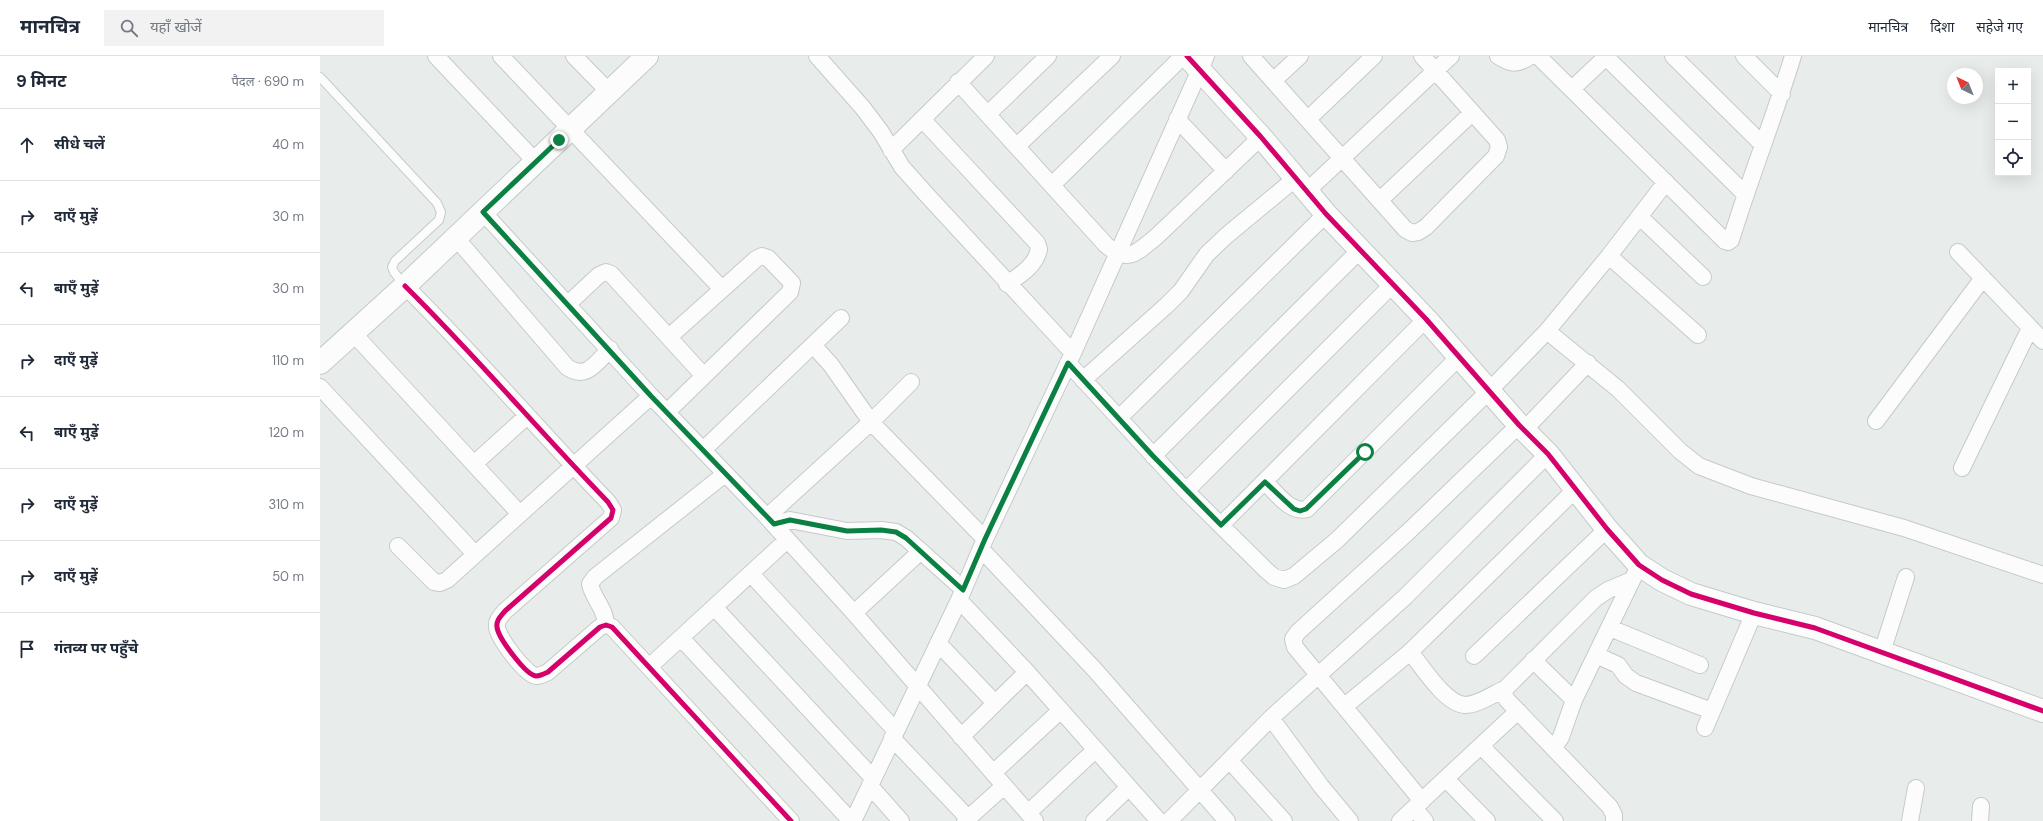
<!DOCTYPE html>
<html lang="hi">
<head>
<meta charset="utf-8">
<style>
	:root { --surface:#fff; --page:#f2f2f3; --text:#1f2937; --muted:#747a83; --line:#e0e1e3 }
	body { margin:0; font-family:"DM Sans","Noto Sans Devanagari",sans-serif; background:var(--page); color:var(--text) }
	.controls { position:absolute; right:12px; top:12px; display:grid; overflow:hidden; border-radius:0px; box-shadow:0 4px 16px #0002 }
	.controls button { width:36px; height:36px; display:grid; place-items:center; padding:0; border:0; border-bottom:1px solid var(--line); background:var(--surface); color:var(--text); font:20px sans-serif }
	.compass { position:absolute; left:1627px; top:12px; width:36px; height:36px; border-radius:50%; background:var(--surface); box-shadow:0 4px 16px #0002; rotate:317deg }
	.stop { position:absolute; width:12px; height:12px; margin:-9px; border:3px solid #0b8043; border-radius:50%; background:#fff }
	.stop.end { background:#0b8043; border-color:#fff; box-shadow:0 1px 4px #0008 }
	.list { margin:0; padding:0; list-style:none }
	h2 { display:flex; justify-content:space-between; align-items:center; height:52px; margin:0; padding:0 16px; font-size:17px }
	h2 small { font-size:13px; font-weight:400; color:var(--muted) }
	.list li { display:grid; grid-template-columns:26px 1fr auto; gap:12px; align-items:center; box-sizing:border-box; height:72px; padding:0 16px; border-top:1px solid var(--line) }
	.list b { display:block; font-size:15px; white-space:nowrap }
	.list em { font-size:13px; font-style:normal; color:var(--muted) }
	.icon { flex:none; width:22px; height:22px; fill:none; stroke:currentColor; stroke-width:2; stroke-linecap:round; stroke-linejoin:round }
	.map { position:relative; flex:none; width:1723px; height:765px; overflow:hidden }
	header { display:flex; align-items:center; gap:24px; box-sizing:border-box; height:56px; padding:0 20px; background:var(--surface); border-bottom:1px solid var(--line) }
	header strong { font-size:19px }
	nav { display:flex; gap:22px; margin-inline-start:auto; font-size:14px }
	.search { width:280px; height:36px; background:var(--page); display:flex; align-items:center; gap:10px; box-sizing:border-box; padding:0 14px; border-radius:0px; color:var(--muted); font-size:15px }
	main { display:flex }
	aside { flex:1; background:var(--surface) }
	.map>svg:first-child { display:block }
	.lines { fill:none; stroke-linecap:round; stroke-linejoin:round }
	.lane-casing { stroke:#c5cac8; stroke-width:10 }
	.street-casing { stroke:#c5cac8; stroke-width:18 }
	.secondary-casing { stroke:#c3cbc8; stroke-width:24 }
	.lane { stroke:#fcfcfc; stroke-width:8 }
	.street { stroke:#fcfcfc; stroke-width:16 }
	.secondary { stroke:#fcfcfc; stroke-width:22 }
	.cycleway-casing { stroke:#f7fbf9; stroke-width:8 }
	.cycleway { stroke:#d6006c; stroke-width:5 }
	.route { stroke:#0b8043; stroke-width:5 }
</style>
</head>
<body>
<header>
<strong>मानचित्र</strong>
<div class="search"><svg class="icon" aria-label="search" viewBox="0 0 24 24"><circle cx="10" cy="10" r="6"/><path d="M15 15l6 6"/></svg>यहाँ खोजें</div>
<nav><a>मानचित्र</a><a>दिशा</a><a>सहेजे गए</a></nav>
</header>
<main>
<aside>
<h2>9 मिनट<small>पैदल · 690 m</small></h2>
<ul class="list">
<li><svg class="icon" aria-label="ahead" viewBox="0 0 24 24"><path d="M12 20V5M6 11l6-6 6 6"/></svg><div><b>सीधे चलें</b></div><em>40 m</em></li>
<li><svg class="icon" aria-label="right" viewBox="0 0 24 24"><path d="M7 20v-9h11M14 6l5 5-5 5"/></svg><div><b>दाएँ मुड़ें</b></div><em>30 m</em></li>
<li><svg class="icon" aria-label="left" viewBox="0 0 24 24"><path d="M17 20v-9H6M10 6l-5 5 5 5"/></svg><div><b>बाएँ मुड़ें</b></div><em>30 m</em></li>
<li><svg class="icon" aria-label="right" viewBox="0 0 24 24"><path d="M7 20v-9h11M14 6l5 5-5 5"/></svg><div><b>दाएँ मुड़ें</b></div><em>110 m</em></li>
<li><svg class="icon" aria-label="left" viewBox="0 0 24 24"><path d="M17 20v-9H6M10 6l-5 5 5 5"/></svg><div><b>बाएँ मुड़ें</b></div><em>120 m</em></li>
<li><svg class="icon" aria-label="right" viewBox="0 0 24 24"><path d="M7 20v-9h11M14 6l5 5-5 5"/></svg><div><b>दाएँ मुड़ें</b></div><em>310 m</em></li>
<li><svg class="icon" aria-label="right" viewBox="0 0 24 24"><path d="M7 20v-9h11M14 6l5 5-5 5"/></svg><div><b>दाएँ मुड़ें</b></div><em>50 m</em></li>
<li><svg class="icon" aria-label="arrive" viewBox="0 0 24 24"><path d="M6 21V4h12l-3 4 3 4H6"/></svg><div><b>गंतव्य पर पहुँचे</b></div></li>
</ul>
</aside>
<div class="map">
<svg width="1723" height="765" viewBox="0 0 1723 765">
	<rect width="100%" height="100%" fill="#e8edeb"/>
	<g class="lines">
		<defs>
			<path id="lane" d="M 0,21 L 117,147 L 121,156 L 119,164 L 75,205 L 72,211 L 74,216 L 84,229"/>
			<path id="street" d="M 116,0 L 216,106
				M 181,0 L 402,233
				M 254,0 L 289,36
				M 497,0 L 543,52 L 561,76 L 582,111 L 606,138 L 753,297
				M 931,0 L 1085,173 L 1092,177 L 1098,176 L 1106,171 L 1176,100 L 1179,91 L 1177,84 L 1102,0
				M 1178,0 C 1192,9 1197,9 1211,0
				M 1218,0 L 1405,185 L 1408,186 L 1411,184 C 1430,122 1454,62 1473,0
				M 1353,0 L 1443,89
				M 1424,0 L 1462,38
				M 1286,1 L 1425,138
				M 953,25 L 980,0
				M 638,26 L 786,189 C 808,208 816,197 836,181 L 941,81
				M 1252,33 L 1287,0
				M 668,58 L 728,0
				M 602,63 L 717,187 L 719,193 C 716,210 700,219 687,228
				M 857,63 L 906,115
				M 988,63 L 1054,0
				M 697,90 L 792,0
				M 571,94 L 666,0
				M 732,129 L 863,0
				M 987,135 L 1131,0
				M 1060,144 L 1152,57
				M 163,156 L 331,340 L 447,461 L 534,557 L 715,765
				M 1320,161 L 1383,221
				M 136,182 L 247,311 C 266,325 277,306 290,293
				M 1638,196 L 1723,285
				M 1289,200 L 1378,279
				M 85,230 C 156,300 219,375 288,446 L 293,454 L 291,462 L 185,555 C 181,560 176,564 177,571 C 178,582 206,619 216,620 C 220,620 224,618 228,616 L 280,571 L 286,569 L 292,571 L 471,765
				M 248,248 L 279,219 L 286,216 L 291,218 L 384,320
				M 1227,275 L 1298,333 L 1360,395 L 1379,410 L 1431,430 L 1584,472 L 1723,519
				M 33,277 L 200,458
				M 493,289 L 511,309 L 551,366 L 665,483
				M 748,307 L 866,435 L 946,514 L 954,521 L 964,524 L 974,520 L 1017,484 L 1169,335 L 1227,275 L 1289,200 L 1346,126
				M 763,324 L 847,249 L 861,235 L 887,198 L 906,180 L 976,122
				M 0,331 L 155,498
				M 347,356 L 470,236 L 472,227 L 448,202 L 442,200 L 436,203 L 349,281
				M 799,362 L 1006,158
				M 1556,365 L 1663,222
				M 1204,374 L 1268,307
				M 383,394 L 521,262
				M 833,400 L 1040,194
				M 154,408 L 207,360
				M 1642,412 L 1710,272
				M 945,426 C 956,436 970,458 987,453 L 1139,301
				M 866,435 L 1073,228
				M 447,461 L 551,366 L 591,326
				M 454,469 L 470,464 L 527,475 L 561,474 L 576,476 L 586,482 L 643,533
				M 901,469 L 1106,263
				M 78,490 L 114,526 L 120,527 L 127,524 L 331,340
				M 661,493 L 775,614 L 907,765
				M 431,518 L 576,675
				M 639,544 L 707,616 L 839,765
				M 395,552 L 553,722
				M 534,557 L 601,495
				M 286,569 C 286,553 273,543 270,528 L 275,521 L 405,418
				M 1290,572 L 1380,609
				M 361,582 L 531,765
				M 618,587 L 675,647
				M 1090,596 C 1102,610 1125,648 1145,649 C 1158,649 1173,638 1185,633
				M 1562,596 L 1586,521
				M 1276,599 L 1298,609 L 1306,620 L 1316,627 L 1392,655
				M 1154,600 L 1287,473
				M 1213,604 L 1254,644
				M 329,611 L 467,484
				M 1025,650 L 1090,596 L 1256,433
				M 951,662 L 1001,730 L 1030,765
				M 1385,672 L 1434,557
				M 641,681 L 707,616
				M 572,682 L 648,762
				M 1162,691 L 1235,765
				M 1234,692 L 1241,681 L 1254,644 L 1315,518
				M 910,705 L 964,765
				M 673,717 L 741,654
				M 1126,723 L 1167,765
				M 550,730 L 581,765
				M 1102,745 L 975,591 L 973,583 L 978,576 L 1088,476 L 1199,369
				M 1094,752 L 1105,765
				M 708,757 L 775,694
				M 533,765 L 639,544 L 665,483 L 753,297 L 886,0
				M 645,765 L 684,730
				M 774,765 L 808,732
				M 849,765 L 951,662 L 1085,541 L 1228,398
				M 1080,765 L 1198,655
				M 1294,765 L 1294,759 L 1290,751 L 1187,644 L 1184,638 L 1185,633 L 1276,542 L 1288,534 L 1312,524
				M 1590,765 L 1596,732
				M 1660,765 L 1661,750"/>
			<path id="secondary" d="M 867,0 L 941,81 L 1006,158 L 1106,263 L 1199,369 L 1228,398 L 1287,473 L 1319,509 L 1342,524 L 1371,538 L 1434,557 L 1495,572 L 1723,655
				M 0,307 L 85,230 L 327,0"/>
		</defs>
		<use href="#lane" class="lane-casing"/>
		<use href="#street" class="street-casing"/>
		<use href="#secondary" class="secondary-casing"/>
		<use href="#lane" class="lane"/>
		<use href="#street" class="street"/>
		<use href="#secondary" class="secondary"/>
		<defs>
			<path id="cycleway" d="M 867,0 L 941,81 L 1006,158 L 1106,263 L 1199,369 L 1228,398 L 1287,473 L 1319,509 L 1342,524 L 1371,538 L 1434,557 L 1495,572 L 1723,655
				M 85,230 C 156,300 219,375 288,446 L 293,454 L 291,462 L 185,555 C 181,560 176,564 177,571 C 178,582 206,619 216,620 C 220,620 224,618 228,616 L 280,571 L 286,569 L 292,571 L 471,765"/>
		</defs>
		<use href="#cycleway" class="cycleway-casing"/>
		<use href="#cycleway" class="cycleway"/>
	</g>
	<g class="lines">
		<path class="route" d="M 239,84 L 163,156 L 331,340 L 454,468 L 470,464 L 527,475 L 561,474 L 576,476 L 586,482 L 643,534 L 665,483 L 748,307 L 833,400 L 901,469 L 945,426 L 974,453 L 980,455 L 986,453 L 1045,396"/>
	</g>
</svg>
<div class="controls">
<button>+</button>
<button>−</button>
<button><svg class="icon" aria-label="locate" viewBox="0 0 24 24"><circle cx="12" cy="12" r="6"/><path d="M12 2v4M12 18v4M2 12h4M18 12h4"/></svg></button>
</div>
<svg class="compass" viewBox="-18 -18 36 36"><path d="M0-13l5 13h-10z" fill="#e53935"/><path d="M0 13l5-13h-10z" fill="#747a83"/></svg>
<div class="stop" style="left:1045px;top:396px"></div>
<div class="stop end" style="left:239px;top:84px"></div>
</div>
</main>
</body>
</html>
